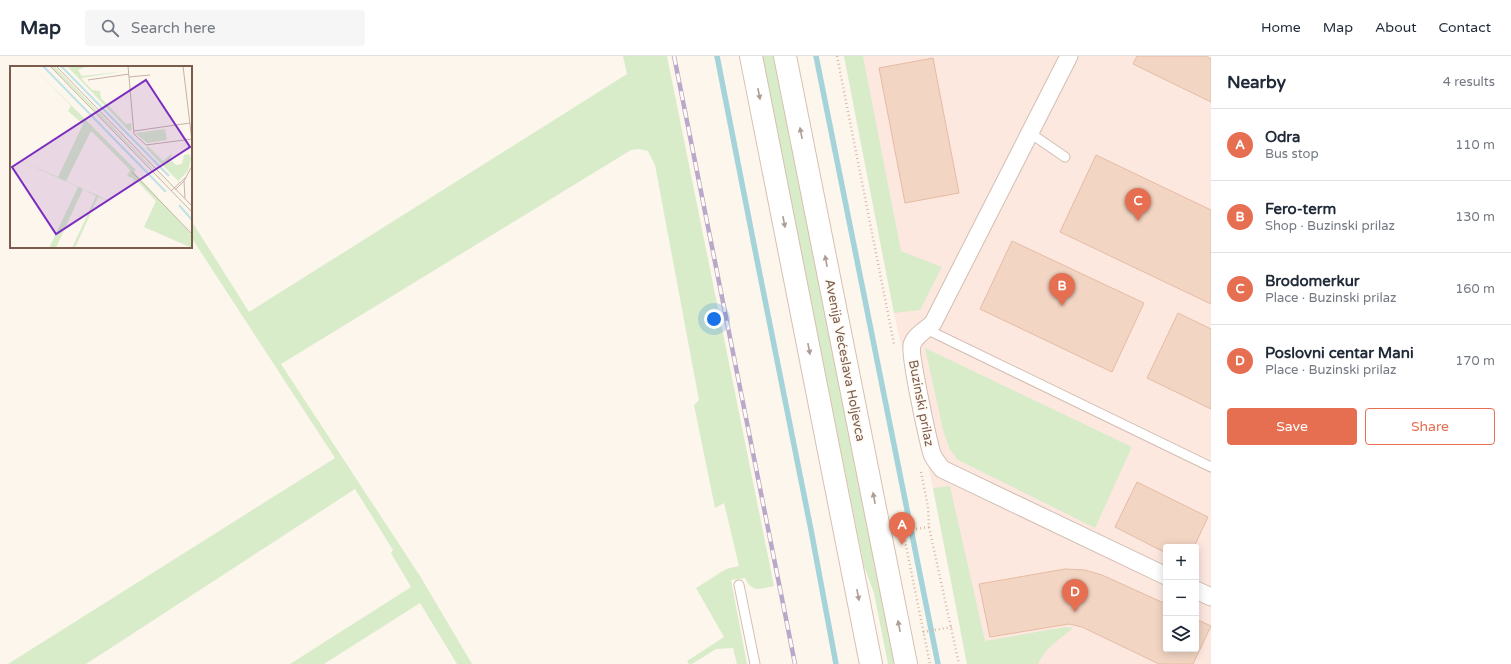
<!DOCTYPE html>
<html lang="en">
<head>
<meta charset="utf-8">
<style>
	:root { --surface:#fff; --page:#f6f6f7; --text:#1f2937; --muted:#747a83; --line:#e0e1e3; --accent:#e76f51 }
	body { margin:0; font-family:"Varela Round",sans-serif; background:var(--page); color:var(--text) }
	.controls { position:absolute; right:12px; bottom:12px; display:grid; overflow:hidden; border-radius:4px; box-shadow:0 2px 10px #0003 }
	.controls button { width:36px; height:36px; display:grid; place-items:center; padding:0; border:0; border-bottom:1px solid var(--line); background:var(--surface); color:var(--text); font:20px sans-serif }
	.you { position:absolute; left:714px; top:263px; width:14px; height:14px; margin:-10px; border:3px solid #fff; border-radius:50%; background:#1a73e8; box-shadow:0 0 0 6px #1a73e833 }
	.badge { display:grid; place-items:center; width:26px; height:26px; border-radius:50%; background:var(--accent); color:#fff; font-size:13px; font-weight:700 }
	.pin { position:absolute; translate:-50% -33px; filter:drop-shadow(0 1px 2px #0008) }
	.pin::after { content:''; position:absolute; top:21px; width:14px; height:12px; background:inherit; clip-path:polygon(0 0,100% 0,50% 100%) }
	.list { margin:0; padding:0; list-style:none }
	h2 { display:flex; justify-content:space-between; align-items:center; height:52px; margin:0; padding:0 16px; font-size:17px }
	h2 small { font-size:13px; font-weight:400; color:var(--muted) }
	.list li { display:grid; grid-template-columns:26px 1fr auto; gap:12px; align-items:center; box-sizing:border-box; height:72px; padding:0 16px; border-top:1px solid var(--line) }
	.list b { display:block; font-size:15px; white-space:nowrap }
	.list p { margin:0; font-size:13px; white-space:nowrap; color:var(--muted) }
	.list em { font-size:13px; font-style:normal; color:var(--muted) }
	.actions { display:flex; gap:8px; padding:12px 16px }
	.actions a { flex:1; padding:9px 0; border:1px solid var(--accent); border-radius:4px; text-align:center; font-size:14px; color:var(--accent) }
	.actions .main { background:var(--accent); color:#fff }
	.icon { flex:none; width:22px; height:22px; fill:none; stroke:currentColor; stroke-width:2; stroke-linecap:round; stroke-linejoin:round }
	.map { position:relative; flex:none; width:1211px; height:608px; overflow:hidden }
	header { display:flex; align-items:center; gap:24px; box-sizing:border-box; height:56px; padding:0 20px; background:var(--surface); border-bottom:1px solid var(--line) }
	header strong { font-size:19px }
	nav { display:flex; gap:22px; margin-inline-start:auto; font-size:14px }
	.search { width:280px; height:36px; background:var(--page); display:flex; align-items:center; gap:10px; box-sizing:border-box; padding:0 14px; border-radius:4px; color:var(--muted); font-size:15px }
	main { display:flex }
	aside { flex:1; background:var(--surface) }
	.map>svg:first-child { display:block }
	.commercial { fill:#fde8e0; fill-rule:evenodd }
	.green { fill:#d8ecc9 }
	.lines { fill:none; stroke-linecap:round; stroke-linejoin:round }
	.stream { stroke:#a5d3da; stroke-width:5.5 }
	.building { fill:#f3d5c3; stroke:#e6bba3 }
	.service-casing { stroke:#d1beb0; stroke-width:11 }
	.minor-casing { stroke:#d1beb0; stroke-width:19 }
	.secondary-casing { stroke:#d6c0b0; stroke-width:24 }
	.path { stroke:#d9b8a5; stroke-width:2.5; stroke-dasharray:1 3; stroke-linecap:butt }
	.service { stroke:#fff; stroke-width:9 }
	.minor { stroke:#fff; stroke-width:17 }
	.secondary { stroke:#fff; stroke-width:22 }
	.rail-casing { stroke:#b9a8c9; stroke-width:4.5 }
	.rail { stroke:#fffaf3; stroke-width:3; stroke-dasharray:9; stroke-linecap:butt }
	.oneway { fill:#af9d94 }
	.labels { text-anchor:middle; stroke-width:3.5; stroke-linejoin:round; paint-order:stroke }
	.street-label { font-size:13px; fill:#7a5c4d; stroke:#fffaf3 }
	.inset-river { fill:none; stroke:#bfe3e8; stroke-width:2 }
	.inset-road { fill:none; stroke:#c5b3a7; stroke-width:1 }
	.view { fill:#7b2cbf; fill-opacity:0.15; stroke:#7b2cbf; stroke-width:2 }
	.inset-edge { fill:none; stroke:#7a5c4d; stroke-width:2 }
</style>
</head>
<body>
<header>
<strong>Map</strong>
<div class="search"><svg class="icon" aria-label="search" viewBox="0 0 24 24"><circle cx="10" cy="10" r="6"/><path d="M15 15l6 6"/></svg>Search here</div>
<nav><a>Home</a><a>Map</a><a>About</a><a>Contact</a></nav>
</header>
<main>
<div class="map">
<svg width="1211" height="608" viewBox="0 0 1211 608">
	<rect width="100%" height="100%" fill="#fdf6ec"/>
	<path class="commercial" d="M 844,0 L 1211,0 L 1211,608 L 967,608 L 933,432 L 894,257 ZM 1166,491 L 1196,491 L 1196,593 L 1166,593 Z"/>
	<path class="green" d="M 623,0 L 667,0 L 774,530 C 759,533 752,537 745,522 L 731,524 L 747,608 L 737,608 L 733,592 L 716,593 L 692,608 L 689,608 L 687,605 L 724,581 L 696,532 L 726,513 L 739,510 L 724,447 L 715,452 L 694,349 L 699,344 L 655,109 L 648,95 L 639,93 L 631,94 L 281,308 L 420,520 L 472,608 L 457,608 L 420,547 L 324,608 L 290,608 L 411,531 L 391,497 L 393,494 L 355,433 L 86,608 L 8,608 L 335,402 L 191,181 L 191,164 L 249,256 L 627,18 Z
		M 762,0 L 774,0 L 895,608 L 888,608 L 874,537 L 864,510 Z
		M 844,0 L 863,0 L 901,195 L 942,211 L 920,254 L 894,257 Z
		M 925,292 L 1132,391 L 1095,472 L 958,404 L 950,394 L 943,374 Z
		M 950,430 L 985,585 L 1065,571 L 1073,572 C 1060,583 1045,592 1038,608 L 967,608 L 933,432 Z"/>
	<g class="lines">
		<path class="stream" d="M 717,0 L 757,204 L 811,474 L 836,608
			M 816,0 L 938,608"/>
	</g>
	<path class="building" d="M 1137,0 L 1206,0 L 1211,3 L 1211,46 L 1133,8 Z
		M 933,2 L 959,137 L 905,147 L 879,12 Z
		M 1096,99 L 1211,154 L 1211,248 L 1060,176 Z
		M 1012,185 L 1144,247 L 1112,316 L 980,253 Z
		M 1178,257 L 1211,273 L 1211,353 L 1147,322 Z
		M 1137,426 L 1208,461 L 1194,491 L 1166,491 L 1166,497 L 1115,471 Z
		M 1065,513 L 1085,514 L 1102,519 L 1166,548 L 1166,593 L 1196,593 L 1196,563 L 1211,570 L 1193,608 L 1159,608 L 1082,571 L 1069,568 L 990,581 L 979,528 Z"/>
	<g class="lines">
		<defs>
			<path id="service" d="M 1030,77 L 1065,101
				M 926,273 L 1211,411
				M 739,529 L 755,608"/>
			<path id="minor" d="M 1069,0 L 933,267 C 926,274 915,279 912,289 C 909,298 928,384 932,398 C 934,403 939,409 942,413 L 1166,520
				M 1196,534 L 1211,541"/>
			<path id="secondary" d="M 751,0 L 871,608
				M 785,0 L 906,608"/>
		</defs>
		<use href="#service" class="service-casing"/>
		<use href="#minor" class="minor-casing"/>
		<use href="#secondary" class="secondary-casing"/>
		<path class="path" d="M 837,0 L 894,288
			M 921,416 L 928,451 L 929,471 L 959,608
			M 929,471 L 903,475 L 930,608
			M 923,576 L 952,571"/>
		<use href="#service" class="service"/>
		<use href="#minor" class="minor"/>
		<use href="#secondary" class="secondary"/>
		<defs>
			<path id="rail" d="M 674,0 L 795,608"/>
		</defs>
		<use href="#rail" class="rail-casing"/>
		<use href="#rail" class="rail"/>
	</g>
	<defs><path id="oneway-solid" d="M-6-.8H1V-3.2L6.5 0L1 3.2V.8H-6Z"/></defs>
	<g class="oneway">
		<use href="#oneway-solid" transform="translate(759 38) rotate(79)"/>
		<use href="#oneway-solid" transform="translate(801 77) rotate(-101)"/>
		<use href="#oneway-solid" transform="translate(784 166) rotate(79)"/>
		<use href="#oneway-solid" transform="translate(826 205) rotate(-101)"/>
		<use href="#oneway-solid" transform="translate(809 293) rotate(79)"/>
		<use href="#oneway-solid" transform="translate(874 442) rotate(-101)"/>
		<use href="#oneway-solid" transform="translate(858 539) rotate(79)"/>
		<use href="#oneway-solid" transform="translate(899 570) rotate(-101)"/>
	</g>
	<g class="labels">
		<g class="street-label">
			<text transform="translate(846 304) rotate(79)" y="5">Avenija Većeslava Holjevca</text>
			<text transform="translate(922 347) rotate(79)" y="5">Buzinski prilaz</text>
		</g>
	</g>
	<g transform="translate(10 10)">
		<rect width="182" height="182" fill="#fdf6ec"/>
		<path d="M 22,0 L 126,104 L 124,106 L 182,169 L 182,182 L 134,161 L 146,135 L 126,114 L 122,118 L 124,113 L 117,110 L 120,104 L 81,65 L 56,115 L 104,137 L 88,131 L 65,182 L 62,182 L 86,130 L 73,123 L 46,182 L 39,182 L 68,121 L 7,93 L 48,111 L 73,58 L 58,45 L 61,40 ZM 41,0 L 44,0 L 160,120 L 134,95 ZM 57,0 L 78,0 L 68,4 L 72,10 L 116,5 L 71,12 L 82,24 L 90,25 L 91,32 L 116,58 L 121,57 L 122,63 L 119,65 ZM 155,63 L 157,74 L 137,77 L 125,67 ZM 138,80 L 153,95 L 162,87 L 160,93 L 166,99 L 172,98 L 174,89 L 179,88 L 181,93 L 178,105 L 168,115 L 136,82 Z" fill="#d8ecc9"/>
		<path class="inset-river" d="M 33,0 L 156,126M 51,0 L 159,110M 169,139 L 182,154"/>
		<path class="inset-road" d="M 40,0 L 182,146M 46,0 L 182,140M 118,0 L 124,68 L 136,79 L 182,73M 173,0 L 182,75M 119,11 L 140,9M 78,14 L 119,8M 124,65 L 180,57M 122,106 L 182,168M 174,115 L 175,132M 165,124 L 174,115 L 182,100M 161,125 L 176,111"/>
		<path class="view" d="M 136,14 L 180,81 L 46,168 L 2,101 Z"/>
		<rect width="182" height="182" class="inset-edge"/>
	</g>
</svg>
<div class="controls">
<button>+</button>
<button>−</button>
<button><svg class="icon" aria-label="layers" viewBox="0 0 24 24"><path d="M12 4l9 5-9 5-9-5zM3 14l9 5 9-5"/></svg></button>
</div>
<div class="you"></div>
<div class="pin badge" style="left:902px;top:489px">A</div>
<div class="pin badge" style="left:1062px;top:250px">B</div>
<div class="pin badge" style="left:1138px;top:165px">C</div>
<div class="pin badge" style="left:1075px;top:556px">D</div>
</div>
<aside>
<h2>Nearby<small>4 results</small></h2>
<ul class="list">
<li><span class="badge">A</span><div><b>Odra</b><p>Bus stop</p></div><em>110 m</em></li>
<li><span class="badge">B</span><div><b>Fero-term</b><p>Shop · Buzinski prilaz</p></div><em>130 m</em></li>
<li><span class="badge">C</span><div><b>Brodomerkur</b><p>Place · Buzinski prilaz</p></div><em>160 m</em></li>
<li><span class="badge">D</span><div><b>Poslovni centar Mani</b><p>Place · Buzinski prilaz</p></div><em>170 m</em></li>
</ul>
<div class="actions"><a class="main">Save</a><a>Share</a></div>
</aside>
</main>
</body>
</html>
